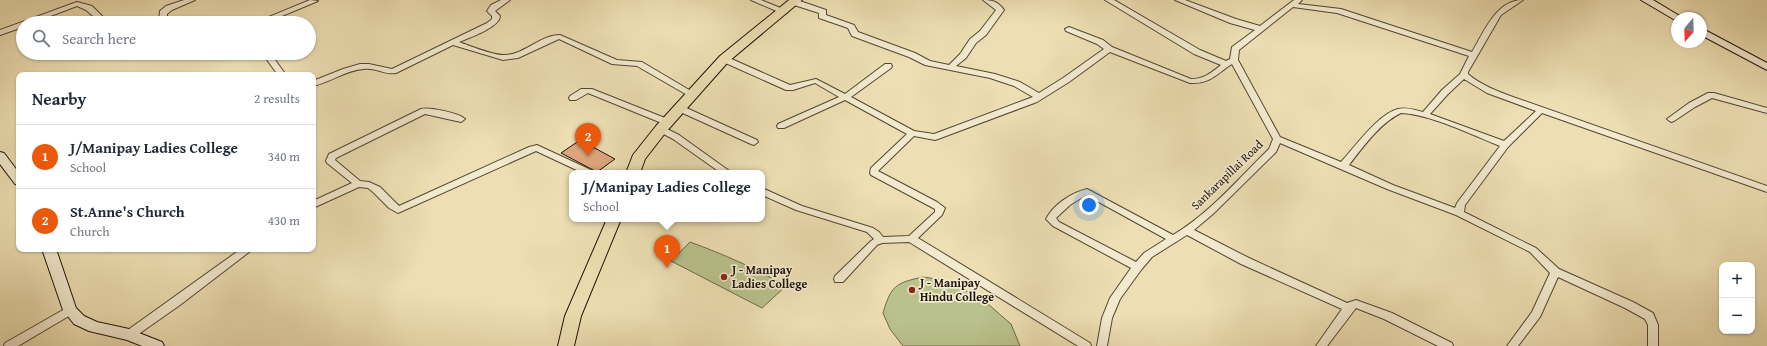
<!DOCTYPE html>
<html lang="en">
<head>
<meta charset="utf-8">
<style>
	:root { --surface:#fff; --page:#f2f2f3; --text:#1f2937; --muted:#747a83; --line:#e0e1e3; --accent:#ea580c }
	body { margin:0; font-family:"Gentium Book Plus",serif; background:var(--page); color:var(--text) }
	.controls { position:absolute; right:12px; bottom:12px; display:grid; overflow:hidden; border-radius:8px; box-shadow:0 1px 3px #0004 }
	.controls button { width:36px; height:36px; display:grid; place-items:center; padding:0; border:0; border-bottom:1px solid var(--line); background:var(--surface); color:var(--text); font:20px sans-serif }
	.compass { position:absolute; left:1671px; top:12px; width:36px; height:36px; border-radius:50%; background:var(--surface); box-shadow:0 1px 3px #0004; rotate:199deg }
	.you { position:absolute; left:1089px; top:205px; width:14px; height:14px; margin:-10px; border:3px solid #fff; border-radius:50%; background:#1a73e8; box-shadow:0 0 0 6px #1a73e833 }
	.badge { display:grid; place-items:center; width:26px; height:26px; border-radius:50%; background:var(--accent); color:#fff; font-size:13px; font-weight:700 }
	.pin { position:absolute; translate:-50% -33px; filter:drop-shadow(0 1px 2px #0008) }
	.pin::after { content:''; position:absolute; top:21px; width:14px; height:12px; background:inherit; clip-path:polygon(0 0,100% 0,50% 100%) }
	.popup { position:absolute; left:569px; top:170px; width:196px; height:52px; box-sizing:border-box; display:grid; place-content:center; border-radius:8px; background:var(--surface); filter:drop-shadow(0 1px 3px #0005); font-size:13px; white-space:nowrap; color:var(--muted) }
	.popup b { font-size:15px; color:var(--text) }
	.popup::after { content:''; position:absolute; left:50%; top:100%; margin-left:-8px; border:8px solid transparent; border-top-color:var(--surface) }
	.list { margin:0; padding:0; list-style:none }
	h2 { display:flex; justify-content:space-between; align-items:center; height:52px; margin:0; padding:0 16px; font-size:17px }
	h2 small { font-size:13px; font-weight:400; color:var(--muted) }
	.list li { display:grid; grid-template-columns:26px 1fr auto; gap:12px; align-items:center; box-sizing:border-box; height:64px; padding:0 16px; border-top:1px solid var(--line) }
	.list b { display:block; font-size:15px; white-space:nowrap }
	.list p { margin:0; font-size:13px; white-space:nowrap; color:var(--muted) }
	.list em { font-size:13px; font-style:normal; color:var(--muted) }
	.icon { flex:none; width:22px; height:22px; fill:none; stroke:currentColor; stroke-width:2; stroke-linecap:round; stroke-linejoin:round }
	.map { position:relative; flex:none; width:1767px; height:346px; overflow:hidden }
	.search { position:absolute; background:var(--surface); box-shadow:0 1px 3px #0004; left:16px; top:16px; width:300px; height:44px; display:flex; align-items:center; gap:10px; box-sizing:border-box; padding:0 14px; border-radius:22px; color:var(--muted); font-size:15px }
	.panel { position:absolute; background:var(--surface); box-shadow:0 1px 3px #0004; left:16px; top:72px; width:300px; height:180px; border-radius:8px }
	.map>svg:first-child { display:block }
	.green { fill:#b9c18c; stroke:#6c6a4c }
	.building { fill:#dda57d; stroke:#1e130b }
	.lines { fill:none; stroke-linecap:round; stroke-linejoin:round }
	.minor-casing { stroke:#524635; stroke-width:2 }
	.secondary-casing { stroke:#1e130b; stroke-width:2 }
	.primary-casing { stroke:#1e130b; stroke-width:2 }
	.minor { fill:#f3eace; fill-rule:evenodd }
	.secondary { fill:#f3eace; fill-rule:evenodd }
	.primary { fill:#eddfb3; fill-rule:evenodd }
	.poi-dot { fill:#8f2418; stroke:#f3eace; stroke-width:1.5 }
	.labels { text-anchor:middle; stroke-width:3.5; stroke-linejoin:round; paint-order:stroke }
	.street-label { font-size:12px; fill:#1e130b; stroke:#f3eace }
	.poi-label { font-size:12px; font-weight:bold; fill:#1e130b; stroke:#f3eace; text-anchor:start }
</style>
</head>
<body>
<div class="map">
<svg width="1767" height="346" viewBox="0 0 1767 346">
	<rect width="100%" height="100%" fill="#eddfb3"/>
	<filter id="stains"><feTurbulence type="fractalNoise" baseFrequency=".005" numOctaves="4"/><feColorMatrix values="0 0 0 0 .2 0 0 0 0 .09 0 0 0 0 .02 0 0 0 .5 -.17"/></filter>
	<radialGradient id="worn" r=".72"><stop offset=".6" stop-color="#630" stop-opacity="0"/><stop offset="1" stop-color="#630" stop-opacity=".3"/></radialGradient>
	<path class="green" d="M 690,242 C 723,254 755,268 786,286 L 762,308 L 671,261 Z
		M 923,277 L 944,280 L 965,290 L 988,304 L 1011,324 L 1020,346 L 903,346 L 890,329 L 883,313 C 891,286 895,283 923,277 Z"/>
	<path class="building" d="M 580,140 L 615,159 L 597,172 L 561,153 Z"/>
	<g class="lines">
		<defs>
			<path id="minor" d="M 184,0 L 195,0 L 172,10 L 167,14 L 167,23 L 159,23 L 160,11 L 166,6 Z
				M 310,0 L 318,1 L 265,23 L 254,23 Z
				M 501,0 L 510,0 L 495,11 L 500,16 C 500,27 469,38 459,42 C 470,46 495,56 505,55 C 524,55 540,35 560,35 L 617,60 L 642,62 L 696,94 L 695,96 L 689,96 L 637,66 L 612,64 L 559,39 L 518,58 L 503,60 L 453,45 L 396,73 C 385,75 375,67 364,69 C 346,70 331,82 313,86 L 313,81 L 343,69 L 360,64 L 369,64 L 392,69 L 487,23 L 492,19 L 492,16 L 487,11 L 491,5 Z
				M 751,0 L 761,0 L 788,11 L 787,13 L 781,13 Z
				M 791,0 L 797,0 L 826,10 L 826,15 L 854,25 L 858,32 L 915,53 L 930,61 L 949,65 L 960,54 L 970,39 L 980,31 L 996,10 L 983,0 C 993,0 998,2 1004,10 L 986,35 L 976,43 L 966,58 L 956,66 L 995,74 L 1020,82 L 1039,93 L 1063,78 L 1104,49 L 1097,44 L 1066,31 L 1065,29 L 1069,27 L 1103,40 L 1112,47 L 1191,79 C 1204,79 1211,73 1221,65 L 1194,54 L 1105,0 L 1114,0 L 1200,50 L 1226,61 L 1230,59 L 1232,47 L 1255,30 L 1230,23 L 1175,0 L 1185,0 L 1236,19 L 1260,26 L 1294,0 L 1302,0 L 1298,4 L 1341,9 L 1472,52 C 1484,32 1496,0 1523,0 L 1501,15 L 1468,72 L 1468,74 C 1481,85 1497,91 1513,97 L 1767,186 L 1767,192 L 1542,113 L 1508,147 L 1465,205 L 1464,212 L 1536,248 L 1559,269 L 1633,302 L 1653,313 L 1658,325 L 1658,346 L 1648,346 L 1648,325 L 1645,319 L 1625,308 L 1558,277 L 1540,317 L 1518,346 L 1507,346 L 1532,312 L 1550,273 L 1530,252 L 1456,215 L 1387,189 L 1280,143 L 1276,152 L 1213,214 L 1194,230 L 1249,258 L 1347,303 L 1356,300 L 1392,313 L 1452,343 L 1453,346 L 1438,346 L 1384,319 L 1356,308 L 1327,346 L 1316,346 L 1342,309 L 1241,264 L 1187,235 L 1152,257 L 1141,270 L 1120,299 L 1112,318 L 1107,346 L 1097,346 L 1102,318 L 1110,298 L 1131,268 L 1053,226 L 1046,219 C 1054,204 1071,193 1087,189 L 1173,235 C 1210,213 1239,178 1269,149 L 1273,139 L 1232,64 C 1216,74 1211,84 1190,83 L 1110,52 L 1069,82 L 1037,102 L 938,139 L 935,140 L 914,136 L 878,171 L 937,202 L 945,208 L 942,215 L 918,238 L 1090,343 L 1091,346 L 1078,346 L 909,242 L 882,243 L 877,245 L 843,282 L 835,282 L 834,279 L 835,276 L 871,241 L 874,239 L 867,232 L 796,210 L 762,195 L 762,188 L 802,206 L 873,228 L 879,232 L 883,237 L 909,236 L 935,212 L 935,209 L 871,175 L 870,173 L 871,168 L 907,134 L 845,100 L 784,128 L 778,128 L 777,126 L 778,124 L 839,97 L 815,83 L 793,90 L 786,90 L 721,61 L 720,59 L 721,57 L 727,57 L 790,85 L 816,79 L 845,94 L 885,64 L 891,64 L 892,66 L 891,68 L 851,97 L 914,131 L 934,134 L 1033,97 L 1014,86 L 990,78 L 925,65 L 909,57 L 852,36 L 848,28 L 819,18 L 819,13 L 791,4 ZM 1293,7 L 1337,13 L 1469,56 L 1460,74 L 1442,90 L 1423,112 C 1415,110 1406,107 1398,109 C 1378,114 1355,147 1341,162 L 1280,137 L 1238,60 L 1239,50 ZM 1464,79 L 1487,93 L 1536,111 L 1504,141 L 1430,114 L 1448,94 ZM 1401,113 C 1430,114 1472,135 1500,146 L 1457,203 L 1455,208 L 1393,185 L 1349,165 C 1363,147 1380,123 1401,113 ZM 1086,195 L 1166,239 L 1144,253 L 1136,262 L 1059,222 L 1056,218 L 1070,205 Z
				M 77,2 L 92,6 L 109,23 L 101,23 L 86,10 L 77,6 L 32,23 L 23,23 L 23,27 L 0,35 L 0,30 Z
				M 262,53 L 270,53 L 286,75 L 278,75 Z
				M 581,89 L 592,89 L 670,120 L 671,122 L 670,124 L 664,124 L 588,93 L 576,100 L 570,100 L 569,98 L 570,96 Z
				M 1708,93 L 1714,93 L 1767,108 L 1767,113 L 1712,98 L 1695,107 L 1674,121 L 1671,122 L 1667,119 L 1689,103 Z
				M 676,106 L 682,106 L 757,140 L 758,142 L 754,145 L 751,144 L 676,110 L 675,108 Z
				M 421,109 C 429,107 459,113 465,119 L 461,122 L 425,114 L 336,158 L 335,160 L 360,181 L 369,182 L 380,187 L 399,206 L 529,147 L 537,145 L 593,171 L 594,173 L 583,173 L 536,151 L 398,213 L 389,208 L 373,192 L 368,188 L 359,187 L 313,208 L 313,201 L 352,183 L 327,163 L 326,161 L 329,154 Z
				M 661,126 L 679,135 L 732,173 L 721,173 L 673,139 L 658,131 L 657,129 L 658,127 Z
				M 241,249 L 253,249 L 180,305 L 133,338 L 129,339 L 125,338 L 124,335 L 125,332 Z
				M 70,306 L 74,307 L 75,310 L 74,313 L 18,346 L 4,346 L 5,343 Z"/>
			<path id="secondary" d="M 1641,0 L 1653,0 L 1683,18 L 1677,18 L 1677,21 L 1675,20 Z
				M 1701,28 L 1767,63 L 1767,70 L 1701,35 Z
				M 0,152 L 4,153 L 19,173 L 19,185 L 15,184 L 0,164 Z
				M 42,249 L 56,249 L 76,308 L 84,316 L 97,322 L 129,329 L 162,342 L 164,346 L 142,346 L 127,340 L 89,331 L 74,324 L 63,310 Z"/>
			<path id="primary" d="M 789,0 L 802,0 L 728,62 L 666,132 L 645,159 L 640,173 L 626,173 L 633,155 L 656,126 L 720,56 Z
				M 607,219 L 621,219 L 581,316 L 574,346 L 558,346 L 565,316 Z"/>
		</defs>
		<use href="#minor" class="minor-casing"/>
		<use href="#secondary" class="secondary-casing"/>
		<use href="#primary" class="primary-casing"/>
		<use href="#minor" class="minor"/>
		<use href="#secondary" class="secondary"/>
		<use href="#primary" class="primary"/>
	</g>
	<g class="poi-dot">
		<circle cx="724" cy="277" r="4"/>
		<circle cx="912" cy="290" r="4"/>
	</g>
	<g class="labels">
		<g class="street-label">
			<text transform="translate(1227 175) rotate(-44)" y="4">Sankarapillai Road</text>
		</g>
		<g class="poi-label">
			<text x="732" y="274">J - Manipay<tspan x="732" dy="14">Ladies College</tspan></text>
			<text x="920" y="287">J - Manipay<tspan x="920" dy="14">Hindu College</tspan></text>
		</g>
	</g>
	<rect width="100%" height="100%" filter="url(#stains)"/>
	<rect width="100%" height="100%" fill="url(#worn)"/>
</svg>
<div class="controls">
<button>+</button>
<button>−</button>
</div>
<svg class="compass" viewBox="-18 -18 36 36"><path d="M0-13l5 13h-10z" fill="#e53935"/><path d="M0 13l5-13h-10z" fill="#747a83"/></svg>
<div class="you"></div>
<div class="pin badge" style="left:667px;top:268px">1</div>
<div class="popup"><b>J/Manipay Ladies College</b>School</div>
<div class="pin badge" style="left:588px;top:156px">2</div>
<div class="search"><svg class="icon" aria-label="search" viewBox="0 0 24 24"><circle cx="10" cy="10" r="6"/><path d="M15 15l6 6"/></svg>Search here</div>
<section class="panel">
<h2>Nearby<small>2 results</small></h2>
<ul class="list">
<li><span class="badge">1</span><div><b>J/Manipay Ladies College</b><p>School</p></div><em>340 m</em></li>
<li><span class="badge">2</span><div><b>St.Anne's Church</b><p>Church</p></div><em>430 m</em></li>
</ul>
</section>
</div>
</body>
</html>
